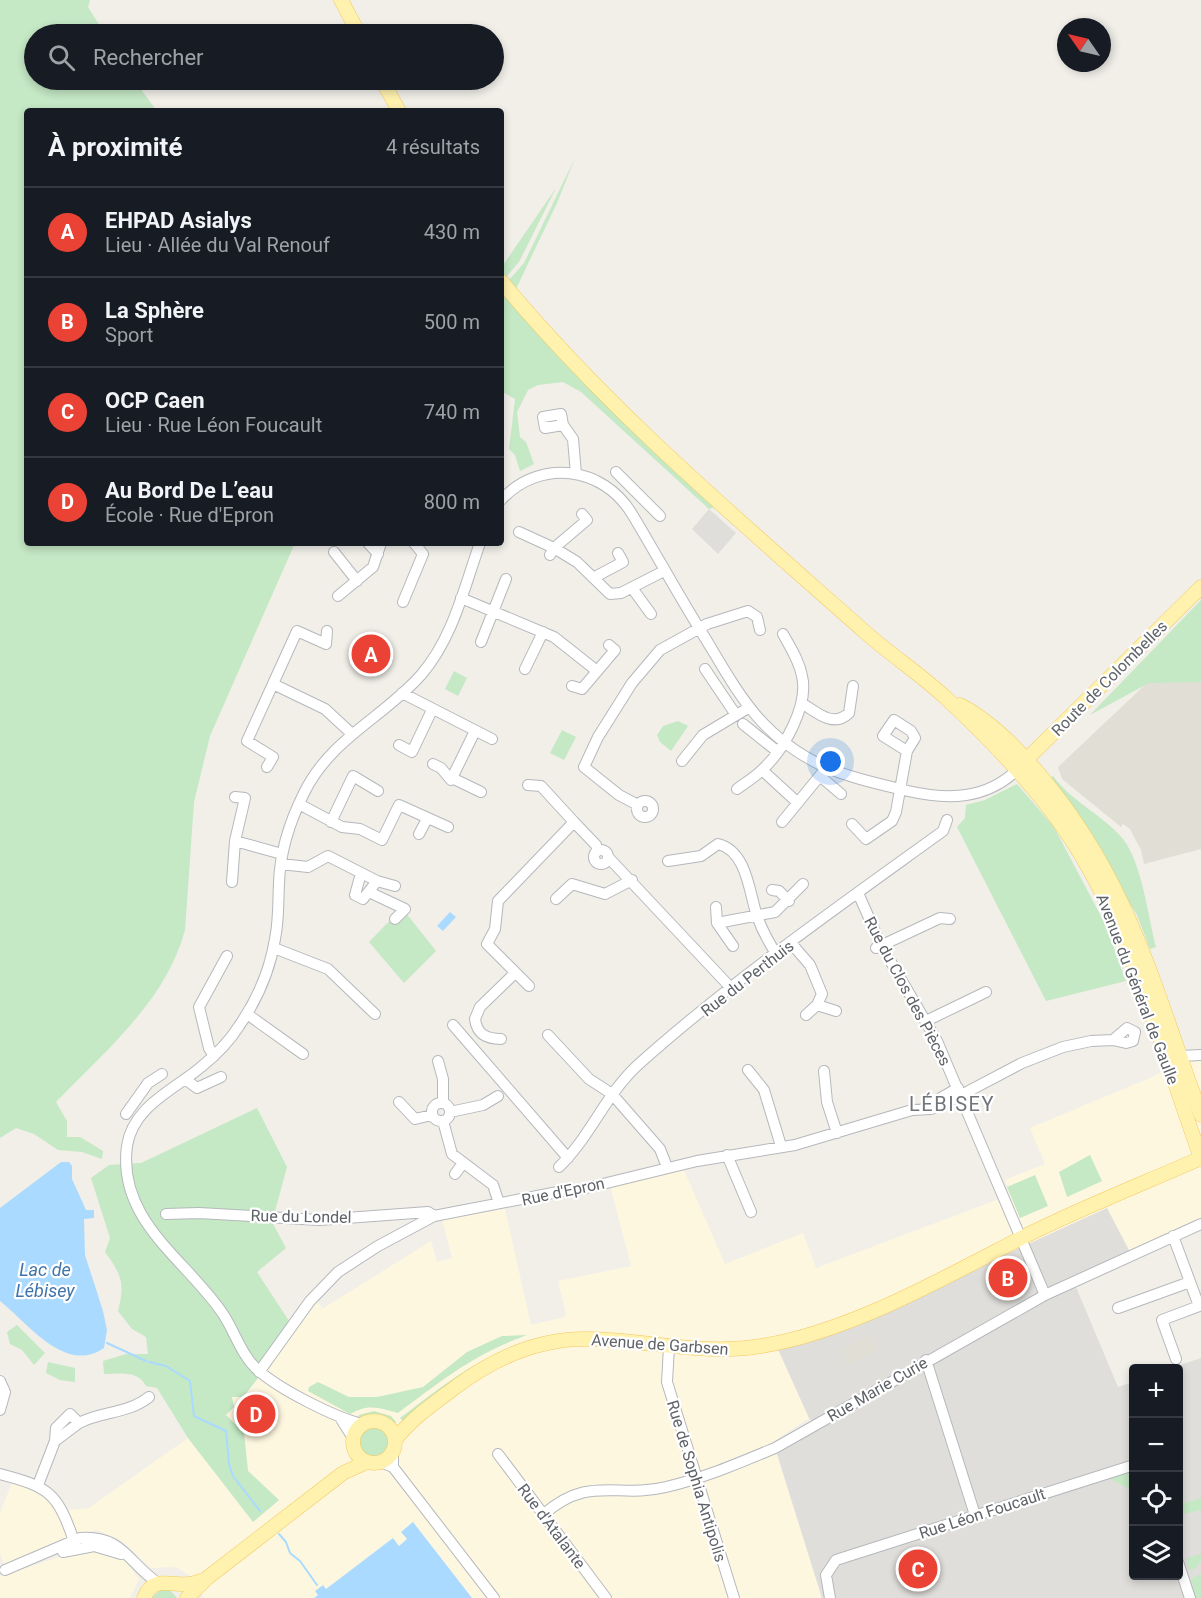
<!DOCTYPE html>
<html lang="fr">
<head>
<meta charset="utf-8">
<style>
	:root { --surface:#171b24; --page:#242831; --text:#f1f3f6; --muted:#9ea1a6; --line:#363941; --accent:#ea4335 }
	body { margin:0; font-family:Roboto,sans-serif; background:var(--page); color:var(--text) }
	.controls { position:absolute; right:18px; bottom:18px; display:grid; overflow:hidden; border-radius:6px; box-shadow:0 3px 9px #0003 }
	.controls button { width:54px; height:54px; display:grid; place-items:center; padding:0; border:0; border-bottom:2px solid var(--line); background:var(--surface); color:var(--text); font:30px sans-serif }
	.compass { position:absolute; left:1057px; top:18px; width:54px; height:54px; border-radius:50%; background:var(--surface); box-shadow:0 3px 9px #0003; rotate:304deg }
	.you { position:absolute; left:831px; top:762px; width:21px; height:21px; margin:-15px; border:4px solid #fff; border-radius:50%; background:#1a73e8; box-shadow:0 0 0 9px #1a73e833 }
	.badge { display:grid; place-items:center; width:39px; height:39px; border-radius:50%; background:var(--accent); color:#fff; font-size:20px; font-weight:700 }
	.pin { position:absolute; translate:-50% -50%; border:3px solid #fff; box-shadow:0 2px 6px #0006 }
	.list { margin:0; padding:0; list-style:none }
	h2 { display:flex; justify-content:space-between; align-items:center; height:78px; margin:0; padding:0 24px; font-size:26px }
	h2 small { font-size:20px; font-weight:400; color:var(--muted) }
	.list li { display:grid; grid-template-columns:39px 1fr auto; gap:18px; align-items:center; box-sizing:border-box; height:90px; padding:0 24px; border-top:2px solid var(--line) }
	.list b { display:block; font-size:22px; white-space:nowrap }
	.list p { margin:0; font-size:20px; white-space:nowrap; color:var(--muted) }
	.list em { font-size:20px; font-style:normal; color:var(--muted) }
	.icon { flex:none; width:33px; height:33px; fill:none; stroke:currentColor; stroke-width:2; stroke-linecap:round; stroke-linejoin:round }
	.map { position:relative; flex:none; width:1201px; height:1598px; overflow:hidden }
	.search { position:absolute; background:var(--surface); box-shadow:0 3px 9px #0003; left:24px; top:24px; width:480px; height:66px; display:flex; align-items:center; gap:15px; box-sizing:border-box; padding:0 21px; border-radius:33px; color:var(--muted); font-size:22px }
	.panel { position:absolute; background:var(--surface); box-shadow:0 3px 9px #0003; left:24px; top:108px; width:480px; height:438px; border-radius:6px }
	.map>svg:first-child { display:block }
	.commercial { fill:#fef7e0 }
	.industrial { fill:#e0deda }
	.education { fill:#e1ded6 }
	.green { fill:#c5e8c5 }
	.water { fill:#aadaff }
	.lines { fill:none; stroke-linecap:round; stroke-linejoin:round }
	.stream { stroke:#aadaff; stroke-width:2 }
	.minor-casing { stroke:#b5b8bc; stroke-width:12 }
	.major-casing { stroke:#f2c960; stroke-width:15 }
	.minor { stroke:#fff; stroke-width:10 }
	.major { stroke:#fff2af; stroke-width:14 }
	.labels { text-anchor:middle; stroke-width:4.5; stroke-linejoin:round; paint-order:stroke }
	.street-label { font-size:16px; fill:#5f6368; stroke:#fff }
	.water-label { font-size:18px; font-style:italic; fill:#4174aa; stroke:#fff }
	.quarter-label { font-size:20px; letter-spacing:1.5px; fill:#70757a; stroke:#fff }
</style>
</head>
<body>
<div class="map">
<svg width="1201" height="1598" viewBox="0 0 1201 1598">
	<rect width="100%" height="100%" fill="#f1efe8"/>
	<path class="commercial" d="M 1201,1057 L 1201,1230 L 1133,1258 L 1107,1208 L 833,1333 L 777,1347 L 809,1418 L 773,1442 L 822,1598 L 204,1598 L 192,1577 L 176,1567 L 151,1568 L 121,1540 L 96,1530 L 71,1536 L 4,1565 L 0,1553 L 0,1512 L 13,1481 L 48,1495 L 58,1511 L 89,1508 L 188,1438 L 253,1522 L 279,1500 L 248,1471 L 244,1433 L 226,1415 L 232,1397 L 243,1397 L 255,1383 L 317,1300 L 322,1309 L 431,1241 L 437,1262 L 452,1258 L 442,1219 L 505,1209 L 531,1325 L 564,1317 L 566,1313 L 558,1281 L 631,1266 L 610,1185 L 683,1168 L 725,1264 L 803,1233 L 816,1268 L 1010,1195 L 1005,1180 L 1045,1164 L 1030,1128 L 1152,1077 L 1188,1058 Z
		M 82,1550 L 101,1550 L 118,1556 L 129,1565 L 139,1579 L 130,1598 L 0,1598 L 0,1576 Z"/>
	<path class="industrial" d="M 709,509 L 736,533 L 718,554 L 692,529 Z
		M 1107,1208 L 1133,1258 L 1076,1287 L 1118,1387 L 1133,1382 L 1134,1576 L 1178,1576 L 1178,1368 L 1171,1368 L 1201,1358 L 1201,1598 L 822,1598 L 777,1454 L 818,1428 L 809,1418 L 777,1347 L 833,1333 Z"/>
	<path class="education" d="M 1201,632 L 1201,849 L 1144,864 L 1141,850 L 1130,829 L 1123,824 L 1121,827 L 1062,779 L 1058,767 Z
		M 870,1335 L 877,1351 L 847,1365 L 840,1349 Z"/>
	<path class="green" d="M 0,0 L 90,0 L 88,7 L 105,34 L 34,34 L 34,80 L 134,80 L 157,111 L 27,111 L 27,543 L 295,543 L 210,736 L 194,802 L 185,930 C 166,1001 106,1050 56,1102 L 67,1121 L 67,1137 L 80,1137 L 103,1151 L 102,1159 L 82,1152 L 58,1150 L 34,1134 L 16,1128 L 0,1138 Z
		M 575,158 L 557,203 L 515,291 L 509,280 L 524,263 Z
		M 556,188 L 519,262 L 506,277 L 501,272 L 501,268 Z
		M 501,295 L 511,302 L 715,507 L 709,509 L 581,392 L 563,382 L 538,385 L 528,390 L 517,412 L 520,437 L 526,442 L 534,464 L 520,471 L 515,455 L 509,449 L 515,399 L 501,391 Z
		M 1201,600 L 1201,682 L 1149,683 L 1090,715 Z
		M 454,671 L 467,678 L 458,696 L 445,689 Z
		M 678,721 L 688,726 L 671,751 L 660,742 L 657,735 L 663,726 Z
		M 562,730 L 576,737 L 564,760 L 550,753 Z
		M 1053,776 C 1072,802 1103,815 1123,839 C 1142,863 1148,917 1156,947 L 1150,949 L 1137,915 L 1049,779 Z
		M 1017,784 L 1054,827 L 1105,924 L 1126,981 L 1046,1001 L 957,827 L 965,818 L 966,805 L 985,800 Z
		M 402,908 L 436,951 L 404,983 L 369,942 Z
		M 257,1108 L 287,1167 L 272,1222 L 286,1248 L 257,1272 L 289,1321 L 297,1328 L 243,1397 L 232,1397 L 234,1407 L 226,1415 L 244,1433 L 248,1471 L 279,1500 L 253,1522 L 188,1438 L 157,1388 L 146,1386 C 138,1370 119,1374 104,1374 L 103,1361 L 126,1354 L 148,1354 L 146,1337 L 132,1329 L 118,1311 C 125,1284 122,1275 105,1252 L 110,1238 L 91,1178 L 109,1165 L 141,1163 Z
		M 1090,1155 L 1102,1181 L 1067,1197 L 1059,1172 Z
		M 1035,1175 L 1048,1206 L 1020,1218 L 1007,1187 Z
		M 17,1325 L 45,1353 L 34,1365 L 22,1350 L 10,1344 L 7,1332 Z
		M 527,1335 C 473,1355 445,1378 398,1413 C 379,1408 369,1403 350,1414 L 308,1391 L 309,1387 L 318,1382 L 349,1397 L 377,1397 L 423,1387 L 467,1352 L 502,1336 Z
		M 518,1344 L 519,1346 L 403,1421 L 400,1418 C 438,1389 473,1361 518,1344 Z
		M 48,1362 L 75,1368 L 75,1382 L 60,1380 L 46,1373 Z
		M 374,1411 L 391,1416 L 397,1423 L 376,1416 L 357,1420 L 359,1415 Z
		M358 1442a16 16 0 1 1 32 0a16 16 0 1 1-32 0Z
		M 1125,1473 L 1133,1474 L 1133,1491 L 1110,1479 Z
		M 1201,1498 L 1201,1510 L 1179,1515 L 1179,1505 Z
		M 1201,1554 L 1201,1561 L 1194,1570 L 1189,1569 L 1187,1558 Z
		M 1201,1574 L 1201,1598 L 1196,1598 L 1191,1579 Z
		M 162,1589 L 170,1590 L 177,1598 L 151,1598 Z"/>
	<path class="water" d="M 450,912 L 456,917 L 443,931 L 437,926 Z
		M 61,1162 L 69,1162 L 72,1166 L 72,1179 L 86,1210 L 94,1210 L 94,1218 L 84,1219 L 85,1255 L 103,1311 L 107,1330 L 104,1348 C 65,1375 28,1323 0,1301 L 0,1208 Z
		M 413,1522 L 472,1598 L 314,1598 L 318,1595 L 315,1591 L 323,1585 L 326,1589 L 393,1538 L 399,1546 L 407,1539 L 401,1532 Z"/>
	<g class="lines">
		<path class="stream" d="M 107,1343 L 146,1361
			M 149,1362 L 166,1366 L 190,1381 L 194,1416 L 226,1431 L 229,1464 L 233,1476 L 260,1511
			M 279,1534 L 286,1542 L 290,1553 L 300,1561 L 317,1585"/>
		<defs>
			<path id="minor" d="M 563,425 L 561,414 L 543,417 L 545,428 L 563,425 L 573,439 L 576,474
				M 616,472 L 660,516
				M 501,500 C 540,458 603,466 632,514 C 655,552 676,591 699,628 C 735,686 755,733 821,765 C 847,777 879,784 908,791 C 948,800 986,800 1018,769
				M 519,532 L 554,548 L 577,562 L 610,594 L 621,593 L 664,571
				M 368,543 L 378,554
				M 334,552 L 357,581
				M 550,555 L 554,548 L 587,520 L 582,514
				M 593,578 L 623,562 L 618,553
				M 632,588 L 651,614
				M 338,596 L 373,567 L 381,543
				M 461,598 L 554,637 L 597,671
				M 403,602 L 423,554 L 414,543
				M 481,642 L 506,579
				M 525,669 L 543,632
				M 705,669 L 736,715
				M 273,684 L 325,709 L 351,733
				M 572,686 L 582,689 L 615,650 L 609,645
				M 402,693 L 492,739
				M 803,704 C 818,713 833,728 849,713 L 853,686
				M 743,724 L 778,752
				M 399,745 L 412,752 L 432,710
				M 682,761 L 703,735 L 748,708
				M 433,764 L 441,768 L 451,780 L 475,731
				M 267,767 L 273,757 L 247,741 L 297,631 L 326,644 L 327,631
				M 762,770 L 798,803
				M 821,777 L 841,794
				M 452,778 L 481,792
				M 528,785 L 541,786 L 574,822 L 498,901 L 495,929 L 487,944 L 529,986
				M 737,789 C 745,783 755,777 762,770 C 784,750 809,705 802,676 C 799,660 790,647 783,634
				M637 809a8 8 0 1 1 16 0a8 8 0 1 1-16 0Z
				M 299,804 L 342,827 L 360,829 L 382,840 L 399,805 L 448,827
				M 638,805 L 619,795 L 584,767 L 598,737 L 632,683 L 660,650 L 707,624 L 748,611 L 757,617 L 760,630
				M 331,822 L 353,776 L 378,791
				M 574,822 L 596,845 L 598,851
				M 782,822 L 827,767
				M 852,824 L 866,839 L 892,821 L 896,812 L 907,751 L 915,738 L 911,731 L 894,720 L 883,736 L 907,751
				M 419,834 L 427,819
				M 235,841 L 282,854
				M594 857a7 7 0 1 1 14 0a7 7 0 1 1-14 0Z
				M 608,857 L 732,989
				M 668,861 L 701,856 L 718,844 C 747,851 749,892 757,916 C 762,930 769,943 777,955
				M 281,864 L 308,867 L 328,856 L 377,881 L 363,899 L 355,895 L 361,873
				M 377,881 L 395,886
				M 232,882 L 235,841 L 245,798 L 235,797
				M 772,890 L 779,891 L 789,901
				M 369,892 L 405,909 L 395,919
				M 858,893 L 881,945 L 937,1041 L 1045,1295
				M 556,899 L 572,884 L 605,894 L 632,880
				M 716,907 L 717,923
				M 791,943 L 810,965 L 822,994 L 817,1005 L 806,1015
				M 733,946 L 717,923 L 775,912 L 803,884
				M 274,948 L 328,969 L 375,1014
				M 876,948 L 940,918 L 950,919
				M 817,1005 L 836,1011
				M 247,1014 L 303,1054
				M 926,1021 L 986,992
				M 453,1025 L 568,1158
				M 548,1035 L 589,1079 L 612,1094 L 660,1149 L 667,1167
				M 501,1039 C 487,1039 477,1035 475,1019 L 480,1007 L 515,973
				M 214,1056 L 209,1048 L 199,1007 L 227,956
				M 1180,1056 L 1201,1055
				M 438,1061 L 443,1079 L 443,1103
				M 748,1070 L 764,1090 L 781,1146
				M 824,1071 L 827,1102 L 837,1133
				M 185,1079 L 197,1088 L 221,1077
				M 399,1102 L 415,1119 L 432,1115
				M432 1112a9 9 0 1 1 18 0a9 9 0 1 1-18 0Z
				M 925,1107 L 958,1088
				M 450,1112 L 483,1105 L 498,1096
				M 126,1114 L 148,1083 L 162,1074
				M 443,1121 L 452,1154 L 493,1185 L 499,1203
				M 727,1155 L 751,1212
				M 559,1167 C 591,1136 606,1093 640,1063 C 733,980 842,904 943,831 L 947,820
				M 455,1174 L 463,1163
				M 166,1214 L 199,1213 L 319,1220 L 428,1212 L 434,1216
				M 1173,1236 L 1199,1306 L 1162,1320 L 1176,1359
				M 1118,1308 L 1190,1282
				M 669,1347 L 667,1382 L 734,1598
				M 926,1360 L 975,1515
				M 259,1372 L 310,1301 L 338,1272 L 378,1246 L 434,1216 L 568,1190 L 578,1190 L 697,1161 L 795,1145 L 912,1110 L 931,1109 L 946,1103 L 1022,1063 L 1063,1047 L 1091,1041 L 1113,1040 L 1126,1043 L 1133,1041 L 1135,1032 L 1127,1028 L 1113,1040
				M 0,1381 L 5,1392 L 0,1410
				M 341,1419 L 353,1438
				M 362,1424 C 334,1417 281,1390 259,1371 C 242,1357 235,1332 223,1314 C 187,1260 117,1221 127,1146 C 133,1106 174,1090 201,1067 C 216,1055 229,1042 239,1026 C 257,1000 270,970 275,939 C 279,920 278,902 279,883 C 280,851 290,821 304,793 C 331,738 383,718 421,675 C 453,638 464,588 480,543
				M 55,1441 L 79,1423
				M 393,1452 L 393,1467
				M 498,1454 L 606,1598
				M 380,1462 L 393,1467
				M 393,1467 L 494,1598
				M 0,1474 C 49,1487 57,1492 74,1541
				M 38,1485 L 55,1441 L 56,1428 L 70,1414 L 79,1423 C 101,1411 128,1414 149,1397
				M 543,1515 C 588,1474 617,1499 666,1487 C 704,1478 739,1463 775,1448 L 1045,1295 L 1201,1224
				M 63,1552 L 94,1546 L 121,1554
				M 1178,1562 L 1190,1598
				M 5,1570 L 80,1538 C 123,1535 128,1563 158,1583
				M 830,1598 L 826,1575 L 836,1560 L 1134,1465"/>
			<path id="major" d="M 341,0 L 359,34
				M 382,80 L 399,111
				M 501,281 C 609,411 740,521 865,632 C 891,655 920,674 946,698 C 989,738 1031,781 1065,830 C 1131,926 1161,1049 1201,1158
				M 960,705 C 991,721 1017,748 1039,774 C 1130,881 1154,988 1201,1115
				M 1021,765 L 1201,587
				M353 1442a21 21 0 1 1 42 0a21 21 0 1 1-42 0Z
				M 395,1440 C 411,1419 432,1405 453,1389 C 491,1360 536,1339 585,1339 C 645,1339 701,1356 761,1346 C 849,1332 944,1278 1023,1237 C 1081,1208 1142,1184 1201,1158
				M 144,1598 C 155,1570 178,1592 200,1581
				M 187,1598 L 207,1578 L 343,1473 L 367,1462"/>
		</defs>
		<use href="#minor" class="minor-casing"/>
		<use href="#major" class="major-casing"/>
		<use href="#minor" class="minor"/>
		<use href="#major" class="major"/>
	</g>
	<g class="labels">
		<g class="street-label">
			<text transform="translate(1109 678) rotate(-45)" y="6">Route de Colombelles</text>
			<text transform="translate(747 978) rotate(-38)" y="6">Rue du Perthuis</text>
			<text transform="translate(1138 989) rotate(69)" y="6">Avenue du Général de Gaulle</text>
			<text transform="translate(908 991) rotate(62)" y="6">Rue du Clos des Pièces</text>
			<text transform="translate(563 1191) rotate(-12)" y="6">Rue d'Epron</text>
			<text transform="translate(301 1216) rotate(1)" y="6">Rue du Londel</text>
			<text transform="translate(660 1344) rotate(4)" y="6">Avenue de Garbsen</text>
			<text transform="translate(877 1389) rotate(-30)" y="6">Rue Marie Curie</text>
			<text transform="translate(697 1481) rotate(73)" y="6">Rue de Sophia Antipolis</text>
			<text transform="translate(982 1513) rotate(-18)" y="6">Rue Léon Foucault</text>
			<text transform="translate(552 1526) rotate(53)" y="6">Rue d'Atalante</text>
		</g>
		<g class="water-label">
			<text x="45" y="1276">Lac de<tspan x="45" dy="21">Lébisey</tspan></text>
		</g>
		<g class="quarter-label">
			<text x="952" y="1111">LÉBISEY</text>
		</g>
	</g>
</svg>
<div class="controls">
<button>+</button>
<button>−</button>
<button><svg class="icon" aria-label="locate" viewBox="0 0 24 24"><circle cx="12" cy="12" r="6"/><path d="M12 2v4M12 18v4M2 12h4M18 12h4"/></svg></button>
<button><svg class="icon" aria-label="layers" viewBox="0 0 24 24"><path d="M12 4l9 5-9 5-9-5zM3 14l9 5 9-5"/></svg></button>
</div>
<svg class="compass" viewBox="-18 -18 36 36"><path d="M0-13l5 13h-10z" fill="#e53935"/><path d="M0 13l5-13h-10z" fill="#9ea1a6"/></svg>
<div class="you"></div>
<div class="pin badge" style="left:371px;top:654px">A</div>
<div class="pin badge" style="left:1008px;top:1278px">B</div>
<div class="pin badge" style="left:918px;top:1569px">C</div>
<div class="pin badge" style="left:256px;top:1414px">D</div>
<div class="search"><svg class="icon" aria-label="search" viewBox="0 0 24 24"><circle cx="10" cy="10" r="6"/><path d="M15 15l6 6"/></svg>Rechercher</div>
<section class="panel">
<h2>À proximité<small>4 résultats</small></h2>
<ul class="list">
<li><span class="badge">A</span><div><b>EHPAD Asialys</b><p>Lieu · Allée du Val Renouf</p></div><em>430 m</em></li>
<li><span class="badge">B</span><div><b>La Sphère</b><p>Sport</p></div><em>500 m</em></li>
<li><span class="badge">C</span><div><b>OCP Caen</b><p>Lieu · Rue Léon Foucault</p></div><em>740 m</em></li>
<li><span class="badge">D</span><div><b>Au Bord De L’eau</b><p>École · Rue d'Epron</p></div><em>800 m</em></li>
</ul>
</section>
</div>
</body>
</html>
